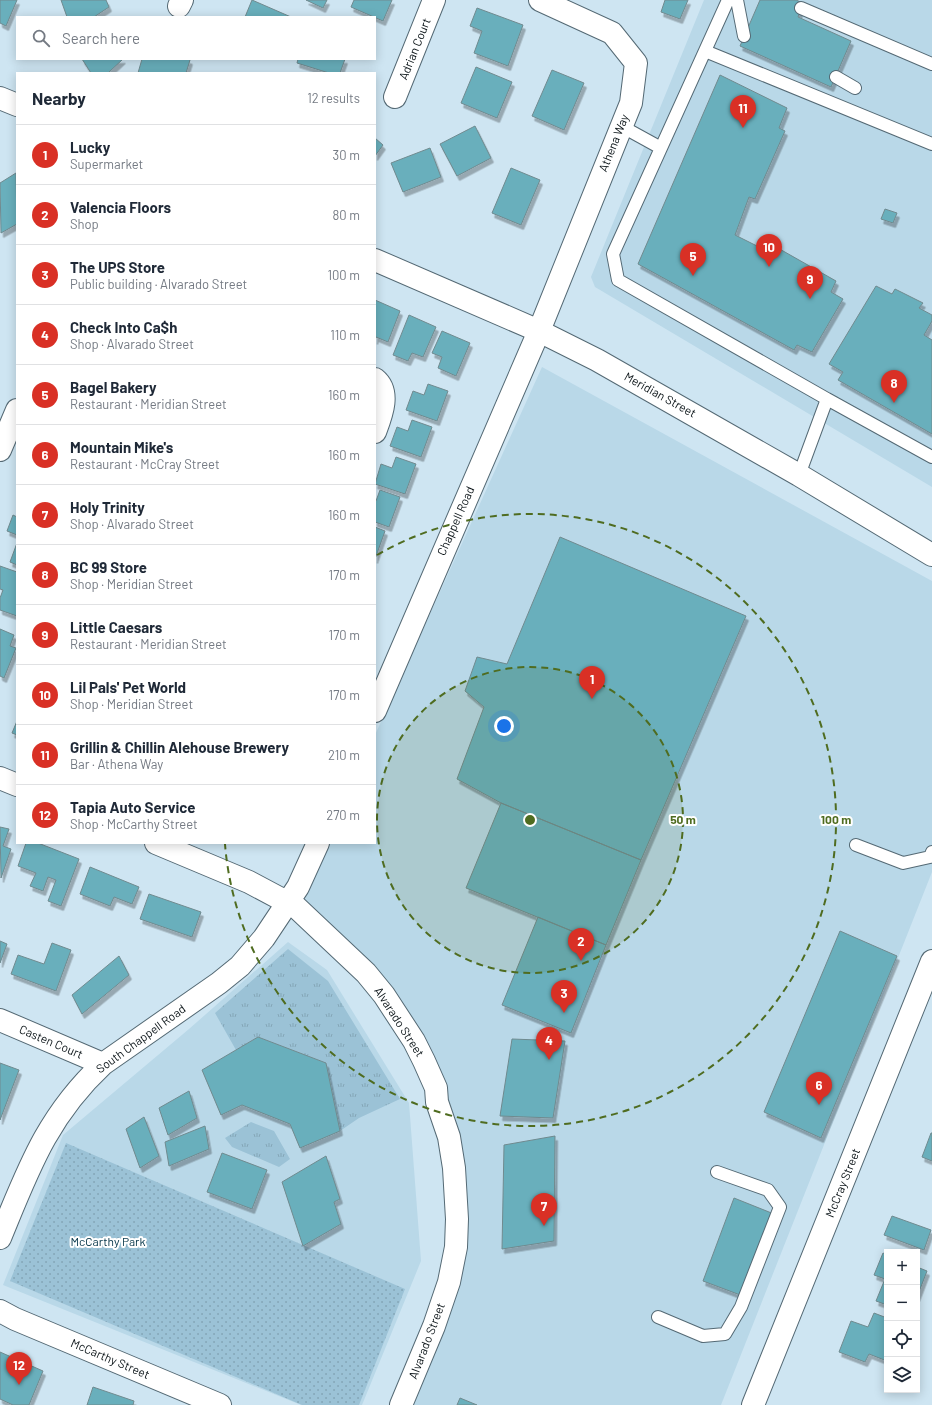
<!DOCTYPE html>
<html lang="en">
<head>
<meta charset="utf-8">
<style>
	:root { --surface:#fff; --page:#f2f2f3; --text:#1f2937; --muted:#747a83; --line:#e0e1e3; --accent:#d93025 }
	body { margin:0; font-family:Barlow,sans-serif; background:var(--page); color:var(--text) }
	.controls { position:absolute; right:12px; bottom:12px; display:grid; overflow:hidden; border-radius:0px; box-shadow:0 2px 10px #0003 }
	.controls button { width:36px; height:36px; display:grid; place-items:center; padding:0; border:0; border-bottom:1px solid var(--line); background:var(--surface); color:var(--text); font:20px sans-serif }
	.you { position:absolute; left:504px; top:726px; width:14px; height:14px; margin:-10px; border:3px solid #fff; border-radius:50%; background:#1a73e8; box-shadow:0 0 0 6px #1a73e833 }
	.badge { display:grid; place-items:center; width:26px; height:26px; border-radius:50%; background:var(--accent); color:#fff; font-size:13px; font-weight:700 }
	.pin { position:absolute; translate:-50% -33px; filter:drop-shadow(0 1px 2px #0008) }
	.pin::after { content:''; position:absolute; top:21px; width:14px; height:12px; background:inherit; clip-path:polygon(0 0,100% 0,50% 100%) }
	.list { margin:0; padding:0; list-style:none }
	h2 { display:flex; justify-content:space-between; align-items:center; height:52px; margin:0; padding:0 16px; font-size:17px }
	h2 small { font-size:13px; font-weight:400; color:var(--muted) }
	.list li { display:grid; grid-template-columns:26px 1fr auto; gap:12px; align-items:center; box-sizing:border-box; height:60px; padding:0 16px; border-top:1px solid var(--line) }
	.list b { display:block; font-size:15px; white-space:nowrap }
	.list p { margin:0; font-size:13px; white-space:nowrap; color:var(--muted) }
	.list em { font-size:13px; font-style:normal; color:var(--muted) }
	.icon { flex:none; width:22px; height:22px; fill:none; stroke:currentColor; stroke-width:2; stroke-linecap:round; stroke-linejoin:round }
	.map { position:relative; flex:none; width:932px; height:1405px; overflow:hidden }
	.search { position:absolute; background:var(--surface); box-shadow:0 2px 10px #0003; left:16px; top:16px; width:360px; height:44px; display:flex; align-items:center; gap:10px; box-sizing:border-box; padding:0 14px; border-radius:0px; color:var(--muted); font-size:15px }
	.panel { position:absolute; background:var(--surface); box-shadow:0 2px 10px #0003; left:16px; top:72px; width:360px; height:772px; border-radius:0px }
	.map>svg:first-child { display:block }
	.built { fill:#b9d8e8 }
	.grass { fill:url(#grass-tufts) }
	.park { fill:url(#park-dots) }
	.building { fill:#69afbc; stroke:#708a8f; filter:url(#shadow) }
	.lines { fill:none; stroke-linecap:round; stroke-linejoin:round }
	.lane-casing { stroke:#546974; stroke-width:14 }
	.street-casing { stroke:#546974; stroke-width:24 }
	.secondary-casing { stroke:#546974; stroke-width:24 }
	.lane { stroke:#fff; stroke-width:12 }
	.street { stroke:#fff; stroke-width:22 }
	.secondary { stroke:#fff; stroke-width:22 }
	.ring { fill:none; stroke:#4f6c20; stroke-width:2; stroke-dasharray:7 5 }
	.labels { text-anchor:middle; stroke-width:4; stroke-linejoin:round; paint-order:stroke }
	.street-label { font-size:12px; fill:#0b1418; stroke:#fff }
	.park-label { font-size:12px; fill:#003246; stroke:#fff }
	.centre { fill:#4f6c20; stroke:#fff; stroke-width:2 }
	.ring-label { font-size:12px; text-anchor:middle; font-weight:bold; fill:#4f6c20; stroke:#fff; stroke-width:4; stroke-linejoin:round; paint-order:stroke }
</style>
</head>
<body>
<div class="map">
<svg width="932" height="1405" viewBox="0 0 932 1405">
	<defs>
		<pattern id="grass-tufts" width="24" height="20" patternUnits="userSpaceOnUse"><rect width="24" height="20" fill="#9bc2d6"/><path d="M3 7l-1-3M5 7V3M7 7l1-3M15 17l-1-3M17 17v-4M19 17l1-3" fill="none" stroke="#84a6b7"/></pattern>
		<pattern id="park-dots" width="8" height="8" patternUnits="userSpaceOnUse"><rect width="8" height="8" fill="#9bc2d6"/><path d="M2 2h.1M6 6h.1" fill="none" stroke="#84a6b7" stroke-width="1.8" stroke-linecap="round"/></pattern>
		<filter id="shadow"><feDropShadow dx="2.5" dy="4.5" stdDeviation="0" flood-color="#0004"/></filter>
	</defs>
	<rect width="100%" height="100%" fill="#cee5f2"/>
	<path class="built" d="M 704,0 L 932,0 L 932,487 L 595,287 L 591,277 Z
		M 542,367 L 932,581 L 932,872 L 721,1405 L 409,1405 L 457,1219 L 430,1056 L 296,907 L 326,843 L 375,843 L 375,735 Z
		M 288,942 L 327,970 L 409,1103 L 421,1261 L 362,1405 L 301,1405 L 3,1285 L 63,1135 L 189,1029 Z"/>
	<path class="grass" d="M 288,949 L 328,981 L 400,1099 L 359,1118 L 340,1131 L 326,1063 L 258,1037 L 236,1050 L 215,1013 Z
		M 251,1122 L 274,1131 L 290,1159 L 279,1167 L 232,1147 L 225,1138 Z"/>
	<path class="park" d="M 66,1143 L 405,1289 L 359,1405 L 302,1405 L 10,1281 Z"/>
	<path class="building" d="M 0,0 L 17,0 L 6,26 L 0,23 Z
		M 61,0 L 106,0 L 109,7 L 94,17 L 67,17 Z
		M 252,0 L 291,17 L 245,17 Z
		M 306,0 L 327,0 L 323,8 Z
		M 354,0 L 392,0 L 383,21 L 351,7 Z
		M 665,0 L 688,0 L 680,19 L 661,12 Z
		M 760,0 L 796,0 L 803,3 L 798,17 L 851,41 L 831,87 L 740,46 Z
		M 477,8 L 523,25 L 508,66 L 474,53 L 482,31 L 470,26 Z
		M 82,59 L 123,59 L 108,73 L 91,73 Z
		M 142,59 L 187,59 L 190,60 L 186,73 L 138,73 Z
		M 298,59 L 345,59 L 340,73 L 329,73 L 297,63 Z
		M 476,67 L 512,82 L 497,118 L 461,103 Z
		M 552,70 L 584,83 L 564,130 L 532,116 Z
		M 720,75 L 787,108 L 779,128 L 785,131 L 755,199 L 749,197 L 735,235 L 767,251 L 769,243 L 836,281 L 831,292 L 843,299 L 812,352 L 797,345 L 794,350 L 638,264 Z
		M 475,126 L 491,158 L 457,176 L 440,144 Z
		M 375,138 L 383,145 L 375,156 Z
		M 430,148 L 441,177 L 403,192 L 391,163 Z
		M 511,168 L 540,180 L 521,225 L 492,213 Z
		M 16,173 L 17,224 L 1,233 L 0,183 Z
		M 885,209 L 897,213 L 893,223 L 881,219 Z
		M 876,286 L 892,294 L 895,289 L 923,303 L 919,308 L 932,315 L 932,321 L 924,335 L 932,340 L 932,434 L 838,380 L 843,372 L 829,364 Z
		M 375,300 L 400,311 L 388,342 L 376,337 L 375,340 Z
		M 409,315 L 436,327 L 423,357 L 412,353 L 408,361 L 393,355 Z
		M 442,331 L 470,343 L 456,376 L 438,368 L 442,357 L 432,353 Z
		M 428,384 L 448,391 L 437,421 L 406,410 L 413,391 L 424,395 Z
		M 412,420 L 432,427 L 421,457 L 390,446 L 397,427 L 408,431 Z
		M 396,457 L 416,464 L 405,494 L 375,484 L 381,464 L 392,468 Z
		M 380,490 L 400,497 L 389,527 L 375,522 L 375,501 L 376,501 Z
		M 13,515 L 17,517 L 17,535 L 7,531 Z
		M 375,527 L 385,531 L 375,559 Z
		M 560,537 L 746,616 L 641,860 L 501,803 L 457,779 L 484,707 L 465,691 L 477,657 L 507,664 Z
		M 17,543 L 17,565 L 10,562 Z
		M 0,566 L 17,572 L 17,616 L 0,610 L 0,598 L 3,590 L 0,589 Z
		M 0,629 L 14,635 L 10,646 L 16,648 L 4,678 L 0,676 Z
		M 17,721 L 17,735 L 12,733 Z
		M 501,803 L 641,860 L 606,945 L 466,888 Z
		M 0,827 L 9,829 L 3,846 L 11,849 L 1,878 Z
		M 26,843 L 38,843 L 79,859 L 61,906 L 48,901 L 56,880 L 48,877 L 43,891 L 30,886 L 36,873 L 18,866 Z
		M 90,867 L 139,887 L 132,904 L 114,897 L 110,906 L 80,894 Z
		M 149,894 L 201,912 L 192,937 L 140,919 Z
		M 538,917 L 606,945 L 571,1033 L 502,1005 Z
		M 840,931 L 897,956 L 821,1138 L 764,1112 Z
		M 0,941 L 7,944 L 0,963 Z
		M 52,943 L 71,950 L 56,991 L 11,974 L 18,955 L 44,964 Z
		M 119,956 L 129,975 L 82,1014 L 72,995 Z
		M 258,1037 L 326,1063 L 340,1131 L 300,1148 L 290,1124 L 242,1105 L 221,1115 L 202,1070 Z
		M 512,1039 L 565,1041 L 553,1118 L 500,1116 Z
		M 0,1063 L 19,1070 L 0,1120 Z
		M 189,1091 L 197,1118 L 168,1135 L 159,1108 Z
		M 144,1117 L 159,1156 L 140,1168 L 126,1129 Z
		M 205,1126 L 209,1149 L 169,1166 L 165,1142 Z
		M 931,1133 L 932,1133 L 932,1161 L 922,1157 Z
		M 555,1136 L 554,1241 L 502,1249 L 504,1145 Z
		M 222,1153 L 267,1170 L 252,1209 L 207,1192 Z
		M 326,1156 L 340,1199 L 334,1202 L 341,1224 L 303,1246 L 282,1182 Z
		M 734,1198 L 774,1214 L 743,1296 L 703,1281 Z
		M 892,1216 L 931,1230 L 924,1250 L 884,1235 Z
		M 883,1253 L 887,1255 L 887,1305 L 876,1301 L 885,1279 L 874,1275 Z
		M 917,1267 L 927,1271 L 917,1297 Z
		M 874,1313 L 887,1318 L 887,1361 L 869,1354 L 865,1362 L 839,1352 L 851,1321 L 868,1327 Z
		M 0,1352 L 43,1371 L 29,1405 L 13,1405 L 0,1399 Z
		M 93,1387 L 134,1401 L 133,1405 L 87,1405 Z
		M 460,1398 L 477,1405 L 457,1405 Z"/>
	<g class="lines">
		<defs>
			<path id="lane" d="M 728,0 L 613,254 L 618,280 L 827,399
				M 737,0 L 744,36
				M 801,8 L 932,64
				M 705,51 L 932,144
				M 836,77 L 855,88
				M 621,126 L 661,148
				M 799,475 L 827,399 L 932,457
				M 856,845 L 903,863 L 930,857 L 932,852
				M 658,1317 L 703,1336 L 725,1334 L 741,1307 L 780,1207 L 768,1190 L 717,1172"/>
			<path id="street" d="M 179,6 L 182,0
				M 395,97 L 434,0
				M 375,379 C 391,392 381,416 375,432
				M 0,450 L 17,410
				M 375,711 L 539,331 L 631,103 L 636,63 L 612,33 L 540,0
				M 0,778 L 17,785
				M 156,843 L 249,882 L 296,907 L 366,973 L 384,995 L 414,1041 L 424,1061 L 436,1088 L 437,1102 L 449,1137 L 454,1168 L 457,1219 L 456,1247 L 449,1282 L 434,1326 L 401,1405
				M 0,1020 L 103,1064
				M 0,1238 C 28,1170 47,1116 103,1064 L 219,983 L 240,966 L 264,938 L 298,887 L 318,843
				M 0,1311 L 15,1319 L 220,1405"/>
			<path id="secondary" d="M 0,98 L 17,105
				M 375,260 L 539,331 L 597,360 L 799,475 L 932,555
				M 753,1405 L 932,961"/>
		</defs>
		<use href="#lane" class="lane-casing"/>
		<use href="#street" class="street-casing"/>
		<use href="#secondary" class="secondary-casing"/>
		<use href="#lane" class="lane"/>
		<use href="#street" class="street"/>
		<use href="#secondary" class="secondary"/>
	</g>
	<circle cx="530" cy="820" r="153" fill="#4f6c20" fill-opacity=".12"/>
	<g class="ring">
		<circle cx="530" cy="820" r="153"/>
		<path d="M377 555A306 306 0 1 1 225 844"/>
	</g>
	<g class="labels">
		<g class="street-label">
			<text transform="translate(415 49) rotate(-68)" y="4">Adrian Court</text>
			<text transform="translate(614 143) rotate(-68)" y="4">Athena Way</text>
			<text transform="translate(660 395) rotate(29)" y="4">Meridian Street</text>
			<text transform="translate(456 521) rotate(-66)" y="4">Chappell Road</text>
			<text transform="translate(399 1022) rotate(57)" y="4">Alvarado Street</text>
			<text transform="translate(141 1039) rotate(-36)" y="4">South Chappell Road</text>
			<text transform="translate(51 1042) rotate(23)" y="4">Casten Court</text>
			<text transform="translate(843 1183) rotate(-68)" y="4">McCray Street</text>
			<text transform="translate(427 1341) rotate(-69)" y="4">Alvarado Street</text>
			<text transform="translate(110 1359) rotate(23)" y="4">McCarthy Street</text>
		</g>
		<g class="park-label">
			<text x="108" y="1246">McCarthy Park</text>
		</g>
	</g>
	<circle cx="530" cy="820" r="6" class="centre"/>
	<g class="ring-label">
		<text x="683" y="824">50 m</text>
		<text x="836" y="824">100 m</text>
	</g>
</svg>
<div class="controls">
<button>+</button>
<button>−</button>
<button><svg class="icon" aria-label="locate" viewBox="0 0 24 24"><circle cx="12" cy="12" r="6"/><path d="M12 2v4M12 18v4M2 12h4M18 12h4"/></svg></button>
<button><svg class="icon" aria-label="layers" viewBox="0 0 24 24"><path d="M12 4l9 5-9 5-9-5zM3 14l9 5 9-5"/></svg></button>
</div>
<div class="you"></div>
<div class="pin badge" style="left:592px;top:699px">1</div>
<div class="pin badge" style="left:581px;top:961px">2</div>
<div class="pin badge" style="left:564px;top:1013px">3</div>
<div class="pin badge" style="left:549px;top:1060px">4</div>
<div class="pin badge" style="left:693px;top:276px">5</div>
<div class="pin badge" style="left:819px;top:1105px">6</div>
<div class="pin badge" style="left:544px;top:1226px">7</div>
<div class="pin badge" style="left:894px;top:403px">8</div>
<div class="pin badge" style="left:810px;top:299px">9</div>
<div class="pin badge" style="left:769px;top:267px">10</div>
<div class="pin badge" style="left:743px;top:128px">11</div>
<div class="pin badge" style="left:19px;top:1385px">12</div>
<div class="search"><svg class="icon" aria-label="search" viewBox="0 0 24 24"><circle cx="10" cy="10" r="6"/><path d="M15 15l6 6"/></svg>Search here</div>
<section class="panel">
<h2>Nearby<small>12 results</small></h2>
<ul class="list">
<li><span class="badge">1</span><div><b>Lucky</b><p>Supermarket</p></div><em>30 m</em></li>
<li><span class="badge">2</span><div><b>Valencia Floors</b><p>Shop</p></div><em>80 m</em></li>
<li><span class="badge">3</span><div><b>The UPS Store</b><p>Public building · Alvarado Street</p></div><em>100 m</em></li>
<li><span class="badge">4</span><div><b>Check Into Ca$h</b><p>Shop · Alvarado Street</p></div><em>110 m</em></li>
<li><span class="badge">5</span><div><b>Bagel Bakery</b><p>Restaurant · Meridian Street</p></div><em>160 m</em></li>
<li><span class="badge">6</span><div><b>Mountain Mike's</b><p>Restaurant · McCray Street</p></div><em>160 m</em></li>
<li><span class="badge">7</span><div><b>Holy Trinity</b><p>Shop · Alvarado Street</p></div><em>160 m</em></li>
<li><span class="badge">8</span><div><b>BC 99 Store</b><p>Shop · Meridian Street</p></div><em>170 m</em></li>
<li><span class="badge">9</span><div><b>Little Caesars</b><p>Restaurant · Meridian Street</p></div><em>170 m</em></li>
<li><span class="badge">10</span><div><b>Lil Pals' Pet World</b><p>Shop · Meridian Street</p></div><em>170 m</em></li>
<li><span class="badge">11</span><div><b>Grillin &amp; Chillin Alehouse Brewery</b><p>Bar · Athena Way</p></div><em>210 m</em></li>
<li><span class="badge">12</span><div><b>Tapia Auto Service</b><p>Shop · McCarthy Street</p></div><em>270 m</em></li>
</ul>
</section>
</div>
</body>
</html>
